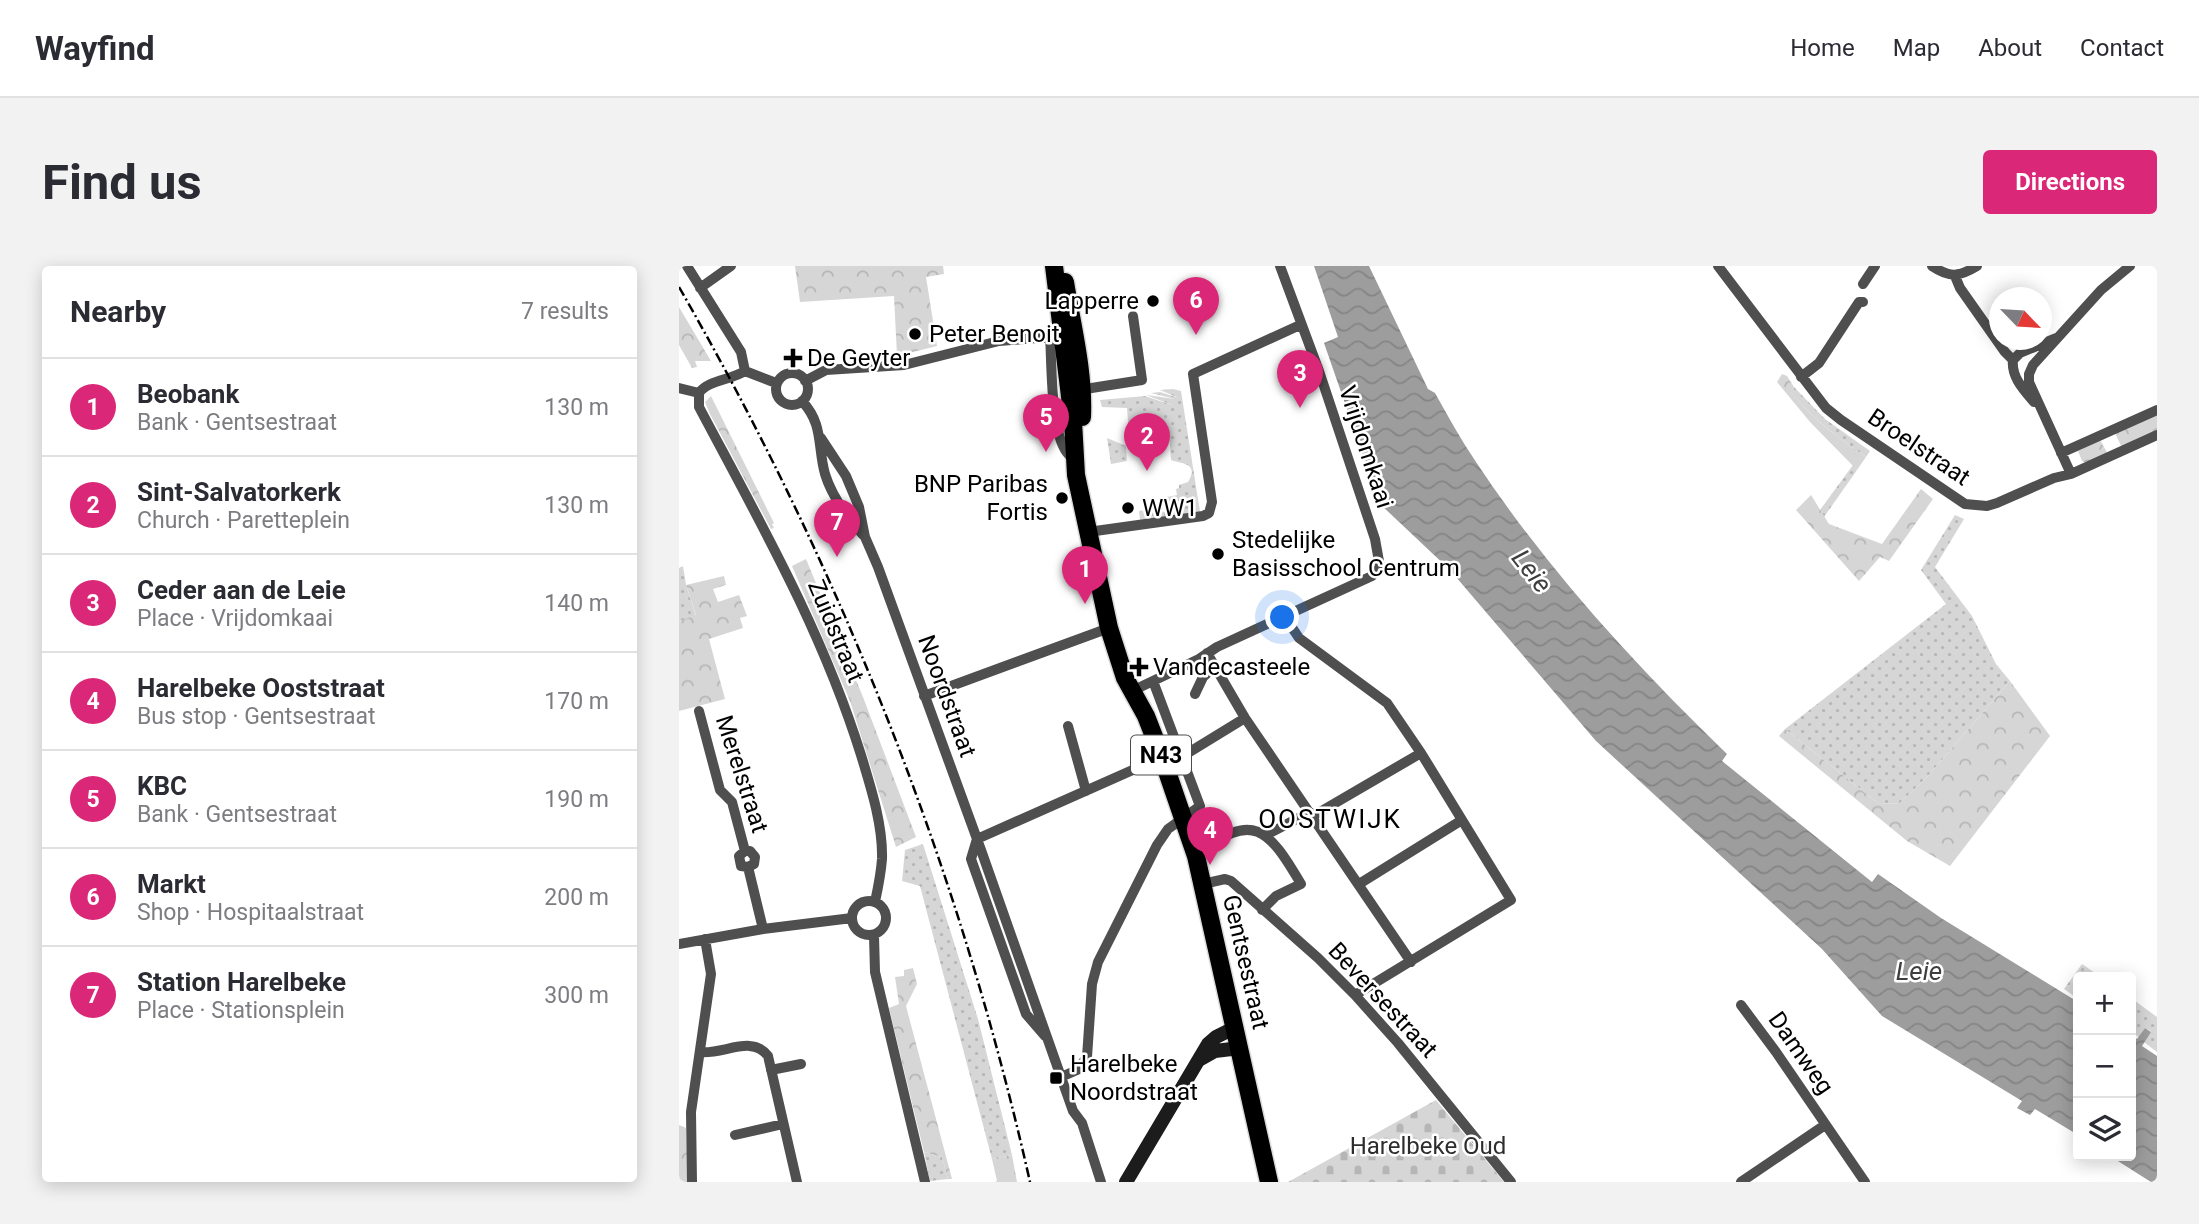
<!DOCTYPE html>
<html lang="en">
<head>
<meta charset="utf-8">
<style>
	:root { --surface:#fff; --page:#f2f2f3; --text:#2b2b33; --muted:#7c7c81; --line:#e1e1e2; --accent:#db2777 }
	body { margin:0; font-family:Roboto,sans-serif; background:var(--page); color:var(--text) }
	.controls { position:absolute; right:21px; bottom:21px; display:grid; overflow:hidden; border-radius:7px; box-shadow:0 4px 18px #0003 }
	.controls button { width:63px; height:63px; display:grid; place-items:center; padding:0; border:0; border-bottom:2px solid var(--line); background:var(--surface); color:var(--text); font:35px sans-serif }
	.compass { position:absolute; left:1310px; top:21px; width:63px; height:63px; border-radius:50%; background:var(--surface); box-shadow:0 4px 18px #0003; rotate:115deg }
	.you { position:absolute; left:604px; top:352px; width:24px; height:24px; margin:-18px; border:5px solid #fff; border-radius:50%; background:#1a73e8; box-shadow:0 0 0 10px #1a73e833 }
	.badge { display:grid; place-items:center; width:46px; height:46px; border-radius:50%; background:var(--accent); color:#fff; font-size:23px; font-weight:700 }
	.pin { position:absolute; translate:-50% -58px; filter:drop-shadow(0 2px 4px #0008) }
	.pin::after { content:''; position:absolute; top:37px; width:24px; height:21px; background:inherit; clip-path:polygon(0 0,100% 0,50% 100%) }
	.list { margin:0; padding:0; list-style:none }
	h2 { display:flex; justify-content:space-between; align-items:center; height:91px; margin:0; padding:0 28px; font-size:30px }
	h2 small { font-size:23px; font-weight:400; color:var(--muted) }
	.list li { display:grid; grid-template-columns:46px 1fr auto; gap:21px; align-items:center; box-sizing:border-box; height:98px; padding:0 28px; border-top:2px solid var(--line) }
	.list b { display:block; font-size:26px; white-space:nowrap }
	.list p { margin:0; font-size:23px; white-space:nowrap; color:var(--muted) }
	.list em { font-size:23px; font-style:normal; color:var(--muted) }
	.icon { flex:none; width:38px; height:38px; fill:none; stroke:currentColor; stroke-width:2; stroke-linecap:round; stroke-linejoin:round }
	.map { position:relative; flex:none; width:1478px; height:916px; overflow:hidden; border-radius:7px }
	header { display:flex; align-items:center; gap:42px; box-sizing:border-box; height:98px; padding:0 35px; background:var(--surface); border-bottom:2px solid var(--line) }
	header strong { font-size:33px }
	nav { display:flex; gap:38px; margin-inline-start:auto; font-size:24px }
	.intro { display:flex; align-items:center; justify-content:space-between; box-sizing:border-box; height:168px; padding:0 42px }
	h1 { margin:0; font-size:49px }
	.button { padding:18px 32px; border-radius:7px; background:var(--accent); color:#fff; font-size:24px; font-weight:700 }
	main { display:flex; gap:42px; padding:0 42px }
	aside { flex:1; background:var(--surface); border-radius:7px; box-shadow:0 4px 18px #0003 }
	.map>svg:first-child { display:block }
	.grass { fill:url(#grass-dots) }
	.forest { fill:url(#forest-crowns) }
	.cemetery { fill:url(#cemetery-stones) }
	.water { fill:url(#water-waves) }
	.lines { fill:none; stroke-linecap:round; stroke-linejoin:round }
	.primary-casing { stroke:#dbdbdb; stroke-width:21 }
	.minor { stroke:#4f4f4f; stroke-width:10 }
	.secondary { stroke:#1c1c1c; stroke-width:14 }
	.primary { stroke:#000; stroke-width:18 }
	.rail { stroke:#000; stroke-width:2.5; stroke-dasharray:10 3.5 2 3.5; stroke-linecap:butt }
	.poi-dot { fill:#000; stroke:#fff; stroke-width:2.5 }
	.labels { text-anchor:middle; stroke-width:5; stroke-linejoin:round; paint-order:stroke }
	.shield { fill:#fff; stroke:#4c4c4c; stroke-width:2 }
	.shield-label { font-size:23px; font-weight:bold; fill:#000 }
	.poi-label { font-size:24px; fill:#000; stroke:#fff; text-anchor:start }
	.street-label { font-size:24px; fill:#000; stroke:#fff }
	.park-label { font-size:24px; fill:#2d2d2d; stroke:#fff }
	.water-label { font-size:26px; font-style:italic; fill:#3e3e3e; stroke:#fff }
	.neighbourhood-label { font-size:26px; letter-spacing:2px; fill:#000; stroke:#fff }
</style>
</head>
<body>
<header>
<strong>Wayfind</strong>
<nav><a>Home</a><a>Map</a><a>About</a><a>Contact</a></nav>
</header>
<div class="intro"><h1>Find us</h1><a class="button">Directions</a></div>
<main>
<aside>
<h2>Nearby<small>7 results</small></h2>
<ul class="list">
<li><span class="badge">1</span><div><b>Beobank</b><p>Bank · Gentsestraat</p></div><em>130 m</em></li>
<li><span class="badge">2</span><div><b>Sint-Salvatorkerk</b><p>Church · Paretteplein</p></div><em>130 m</em></li>
<li><span class="badge">3</span><div><b>Ceder aan de Leie</b><p>Place · Vrijdomkaai</p></div><em>140 m</em></li>
<li><span class="badge">4</span><div><b>Harelbeke Ooststraat</b><p>Bus stop · Gentsestraat</p></div><em>170 m</em></li>
<li><span class="badge">5</span><div><b>KBC</b><p>Bank · Gentsestraat</p></div><em>190 m</em></li>
<li><span class="badge">6</span><div><b>Markt</b><p>Shop · Hospitaalstraat</p></div><em>200 m</em></li>
<li><span class="badge">7</span><div><b>Station Harelbeke</b><p>Place · Stationsplein</p></div><em>300 m</em></li>
</ul>
</aside>
<div class="map">
<svg width="1478" height="916" viewBox="0 0 1478 916">
	<defs>
		<pattern id="grass-dots" width="8" height="8" patternUnits="userSpaceOnUse" patternTransform="scale(1.75)"><rect width="8" height="8" fill="#d6d6d6"/><path d="M2 2h.1M6 6h.1" fill="none" stroke="#b6b6b6" stroke-width="1.8" stroke-linecap="round"/></pattern>
		<pattern id="forest-crowns" width="20" height="18" patternUnits="userSpaceOnUse" patternTransform="scale(1.75)"><rect width="20" height="18" fill="#d6d6d6"/><path d="M2 6a3 3 0 1 1 6 0M12 15a3 3 0 1 1 6 0" fill="none" stroke="#b6b6b6"/></pattern>
		<pattern id="cemetery-stones" width="16" height="16" patternUnits="userSpaceOnUse" patternTransform="scale(1.75)"><rect width="16" height="16" fill="#d6d6d6"/><path d="M2 7V4a2 2 0 0 1 4 0v3zM10 15v-3a2 2 0 0 1 4 0v3z" fill="#b6b6b6"/></pattern>
		<pattern id="water-waves" width="16" height="10" patternUnits="userSpaceOnUse" patternTransform="scale(1.75)"><rect width="16" height="10" fill="#9d9d9d"/><path d="M0 5q4-4 8 0t8 0" fill="none" stroke="#858585"/></pattern>
	</defs>
	<rect width="100%" height="100%" fill="#fff"/>
	<path class="grass" d="M 1115,121 L 1146,153 L 1191,185 L 1187,191 C 1158,171 1134,153 1111,125 Z
		M 494,123 L 502,125 L 521,246 L 461,254 L 460,245 L 472,243 L 474,247 L 490,245 L 488,231 L 498,229 L 497,223 L 500,222 L 500,219 L 509,216 C 521,196 501,198 492,194 L 490,165 L 457,167 L 455,151 L 456,167 L 450,168 L 448,142 L 423,141 L 421,134 L 466,130 L 496,140 L 467,129 L 496,133 L 472,127 L 481,126 L 500,132 L 481,124 Z
		M 428,172 L 447,180 L 448,195 L 432,198 Z
		M 1174,199 L 1178,204 L 1145,251 L 1141,244 Z
		M 1276,249 L 1285,253 L 1256,301 L 1293,350 L 1317,398 L 1331,415 L 1249,510 L 1221,537 L 1200,538 L 1106,463 L 1267,338 L 1242,304 Z
		M 4,300 L 7,319 L 17,350 L 0,355 L 0,302 Z
		M 244,578 L 299,753 L 333,889 L 313,893 L 241,620 L 223,615 L 226,584 Z
		M 1403,698 L 1422,711 L 1399,711 L 1399,733 L 1385,723 Z
		M 1452,732 L 1478,751 L 1478,786 L 1465,776 L 1472,765 L 1466,762 L 1460,771 L 1452,766 Z
		M 245,886 L 263,891 L 269,913 L 251,915 Z"/>
	<path class="forest" d="M 116,0 L 264,0 L 265,8 L 247,11 L 258,80 L 218,90 L 215,30 L 121,36 Z
		M 0,41 L 32,95 L 16,95 L 18,101 L 13,102 L 0,79 Z
		M 1103,108 L 1108,110 L 1115,121 L 1112,126 C 1134,153 1158,171 1187,191 L 1178,204 L 1131,156 L 1098,116 Z
		M 32,130 L 95,257 L 93,258 L 95,262 L 92,263 L 31,148 L 26,136 Z
		M 1478,148 L 1478,165 L 1443,182 L 1436,167 Z
		M 1421,174 L 1429,188 L 1408,197 L 1403,195 L 1399,185 Z
		M 1242,223 L 1254,233 L 1210,295 L 1201,291 L 1180,315 L 1117,244 L 1132,229 L 1150,258 L 1203,278 Z
		M 127,293 L 184,431 L 237,571 L 217,581 L 171,435 L 113,300 Z
		M 45,310 L 47,319 L 34,323 L 39,336 L 60,329 L 68,350 L 61,352 L 64,362 L 30,373 L 46,433 L 0,445 L 0,355 L 17,349 L 7,319 Z
		M 1331,415 L 1371,470 L 1271,600 L 1228,575 L 1100,470 L 1106,463 L 1200,538 L 1221,537 L 1249,510 Z
		M 234,702 L 238,718 L 227,740 L 273,913 L 269,913 L 263,891 L 245,886 L 210,742 L 220,738 L 216,711 L 225,710 L 225,704 Z
		M 0,859 L 7,862 L 9,916 L 0,916 Z
		M 333,889 L 338,916 L 316,916 L 318,915 L 313,893 Z"/>
	<path class="cemetery" d="M 757,834 L 825,916 L 609,916 Z"/>
	<path class="water" d="M 635,0 L 690,0 L 749,123 L 756,127 C 769,150 782,174 797,196 C 868,303 955,398 1048,488 L 1043,495 L 1193,616 L 1199,608 L 1262,652 L 1399,736 L 1399,869 L 1356,843 L 1351,849 L 1338,842 L 1343,835 L 1203,750 L 1143,683 L 917,475 L 771,304 L 701,238 L 645,77 L 659,71 Z
		M 1466,762 L 1472,766 L 1463,780 L 1478,790 L 1478,916 L 1472,916 L 1431,890 L 1452,890 L 1452,769 L 1458,773 Z"/>
	<g class="lines">
		<defs>
			<path id="primary" d="M 375,0 L 394,155 L 397,209 L 430,362 L 446,412 L 467,450 L 483,491 L 517,590 L 590,916
				M 386,16 C 393,60 405,105 403,151"/>
		</defs>
		<use href="#primary" class="primary-casing"/>
		<path class="minor" d="M 8,0 L 62,86 L 66,105
			M 1039,0 L 1147,142 L 1162,154 L 1286,238 L 1308,240 L 1318,237 L 1375,212 L 1392,208 L 1478,169
			M 1253,0 C 1271,12 1280,11 1298,0
			M 1276,10 L 1281,22 L 1326,86 L 1334,94 C 1332,111 1345,124 1355,136
			M 1184,18 L 1196,0
			M 21,22 L 52,0
			M 371,70 C 373,98 371,170 390,189 L 398,190
			M 1334,94 L 1341,87 L 1377,72
			M 66,105 L 97,117
			M97 123a16 16 0 1 1 32 0a16 16 0 1 1-32 0Z
			M 1122,111 L 1140,97 L 1180,36 L 1184,36
			M 126,115 L 147,104 L 225,99 L 320,75 L 382,70 L 387,71
			M 0,122 L 20,127
			M 400,124 L 463,114 L 454,50
			M 20,127 L 20,141 C 81,256 143,364 182,489 C 192,522 204,559 203,593 C 202,607 199,622 196,636
			M 20,127 C 29,114 52,114 66,105
			M 123,135 C 145,159 138,179 146,208 C 153,231 168,251 184,269
			M 142,172 L 167,210 L 180,241 L 186,271 L 199,301 L 302,584 L 382,811 L 394,845 L 403,857 L 422,916
			M 1382,187 L 1478,144
			M 1392,208 L 1350,116 L 1350,108 L 1354,99 L 1422,24 L 1451,0
			M 409,266 L 524,250 L 530,247 L 533,236 L 514,108 L 621,59
			M 606,351 L 620,372 L 708,437 L 742,487 L 832,634 L 676,729
			M 528,387 L 566,452 L 732,696
			M 453,425 L 520,393 L 538,381 L 693,310 L 701,301 L 696,273 L 640,105 L 601,0
			M 516,428 L 524,411 L 536,400
			M 245,430 L 430,362
			M 20,445 L 41,524 L 53,536 L 66,585
			M 389,460 L 407,525
			M 504,490 L 566,452
			M 634,550 L 742,487
			M 587,569 L 631,546
			M 298,573 L 292,593 L 347,748 L 366,770
			M 298,573 L 483,491
			M 66,585 L 71,585 L 76,591 L 75,598 L 69,601
			M 66,585 L 60,590 L 62,600 L 69,601
			M 517,590 C 574,544 589,562 622,618 L 597,630 L 583,644
			M 69,601 L 84,663
			M 524,618 L 546,613 L 552,615 L 639,692 L 676,729 L 719,777 L 832,916
			M 680,618 L 783,554
			M173 652a17 17 0 1 1 34 0a17 17 0 1 1-34 0Z
			M 195,670 L 196,706 L 246,916
			M 0,678 L 84,663 L 173,652
			M 1062,739 L 1097,786 L 1186,916
			M 21,786 C 44,789 73,768 89,790 L 118,916
			M 92,804 L 122,798
			M 382,811 L 398,804 L 408,791 L 413,718 L 419,696 L 478,579 L 489,563 L 521,540 L 474,415
			M 56,869 L 104,858
			M 13,916 L 12,846 L 32,708 L 26,673
			M 1062,916 L 1146,859"/>
		<path class="secondary" d="M 520,794 L 536,785 L 561,782
			M 447,916 L 529,778 L 537,771 L 557,761"/>
		<use href="#primary" class="primary"/>
		<path class="rail" d="M 0,21 C 161,301 280,600 351,916"/>
	</g>
	<g class="poi-dot">
		<circle cx="474" cy="35" r="7"/>
		<circle cx="236" cy="68" r="7"/>
		<path d="M110.5 81.5h7v7h7v7h-7v7h-7v-7h-7v-7h7z"/>
		<circle cx="383" cy="232" r="7"/>
		<circle cx="449" cy="242" r="7"/>
		<circle cx="539" cy="288" r="7"/>
		<path d="M456.5 390.5h7v7h7v7h-7v7h-7v-7h-7v-7h7z"/>
		<rect x="370" y="805" width="14" height="14" rx="3.5"/>
	</g>
	<g class="labels">
		<rect class="shield" x="452" y="469.5" width="60" height="39" rx="5"/>
		<g class="shield-label">
			<text x="482" y="497">N43</text>
		</g>
		<g class="poi-label">
			<text x="460" y="43" text-anchor="end">Lapperre</text>
			<text x="250" y="76">Peter Benoit</text>
			<text x="128" y="100">De Geyter</text>
			<text x="369" y="226" text-anchor="end">BNP Paribas<tspan x="369" dy="28">Fortis</tspan></text>
			<text x="463" y="250">WW1</text>
			<text x="553" y="282">Stedelijke<tspan x="553" dy="28">Basisschool Centrum</tspan></text>
			<text x="474" y="409">Vandecasteele</text>
			<text x="391" y="806">Harelbeke<tspan x="391" dy="28">Noordstraat</tspan></text>
		</g>
		<g class="street-label">
			<text transform="translate(687 181) rotate(72)" y="8">Vrijdomkaai</text>
			<text transform="translate(1240 181) rotate(34)" y="8">Broelstraat</text>
			<text transform="translate(157 365) rotate(67)" y="8">Zuidstraat</text>
			<text transform="translate(268 430) rotate(70)" y="8">Noordstraat</text>
			<text transform="translate(63 508) rotate(72)" y="8">Merelstraat</text>
			<text transform="translate(567 696) rotate(77)" y="8">Gentsestraat</text>
			<text transform="translate(704 734) rotate(47)" y="8">Beversestraat</text>
			<text transform="translate(1122 787) rotate(55)" y="8">Damweg</text>
		</g>
		<g class="park-label">
			<text x="749" y="888">Harelbeke Oud</text>
		</g>
		<g class="water-label">
			<text transform="translate(853 305) rotate(52)" y="9">Leie</text>
			<text x="1240" y="714">Leie</text>
		</g>
		<g class="neighbourhood-label">
			<text x="651" y="562">OOSTWIJK</text>
		</g>
	</g>
</svg>
<div class="controls">
<button>+</button>
<button>−</button>
<button><svg class="icon" aria-label="layers" viewBox="0 0 24 24"><path d="M12 4l9 5-9 5-9-5zM3 14l9 5 9-5"/></svg></button>
</div>
<svg class="compass" viewBox="-18 -18 36 36"><path d="M0-13l5 13h-10z" fill="#e53935"/><path d="M0 13l5-13h-10z" fill="#7c7c81"/></svg>
<div class="you"></div>
<div class="pin badge" style="left:406px;top:338px">1</div>
<div class="pin badge" style="left:468px;top:205px">2</div>
<div class="pin badge" style="left:621px;top:142px">3</div>
<div class="pin badge" style="left:531px;top:599px">4</div>
<div class="pin badge" style="left:367px;top:186px">5</div>
<div class="pin badge" style="left:517px;top:69px">6</div>
<div class="pin badge" style="left:158px;top:291px">7</div>
</div>
</main>
</body>
</html>
